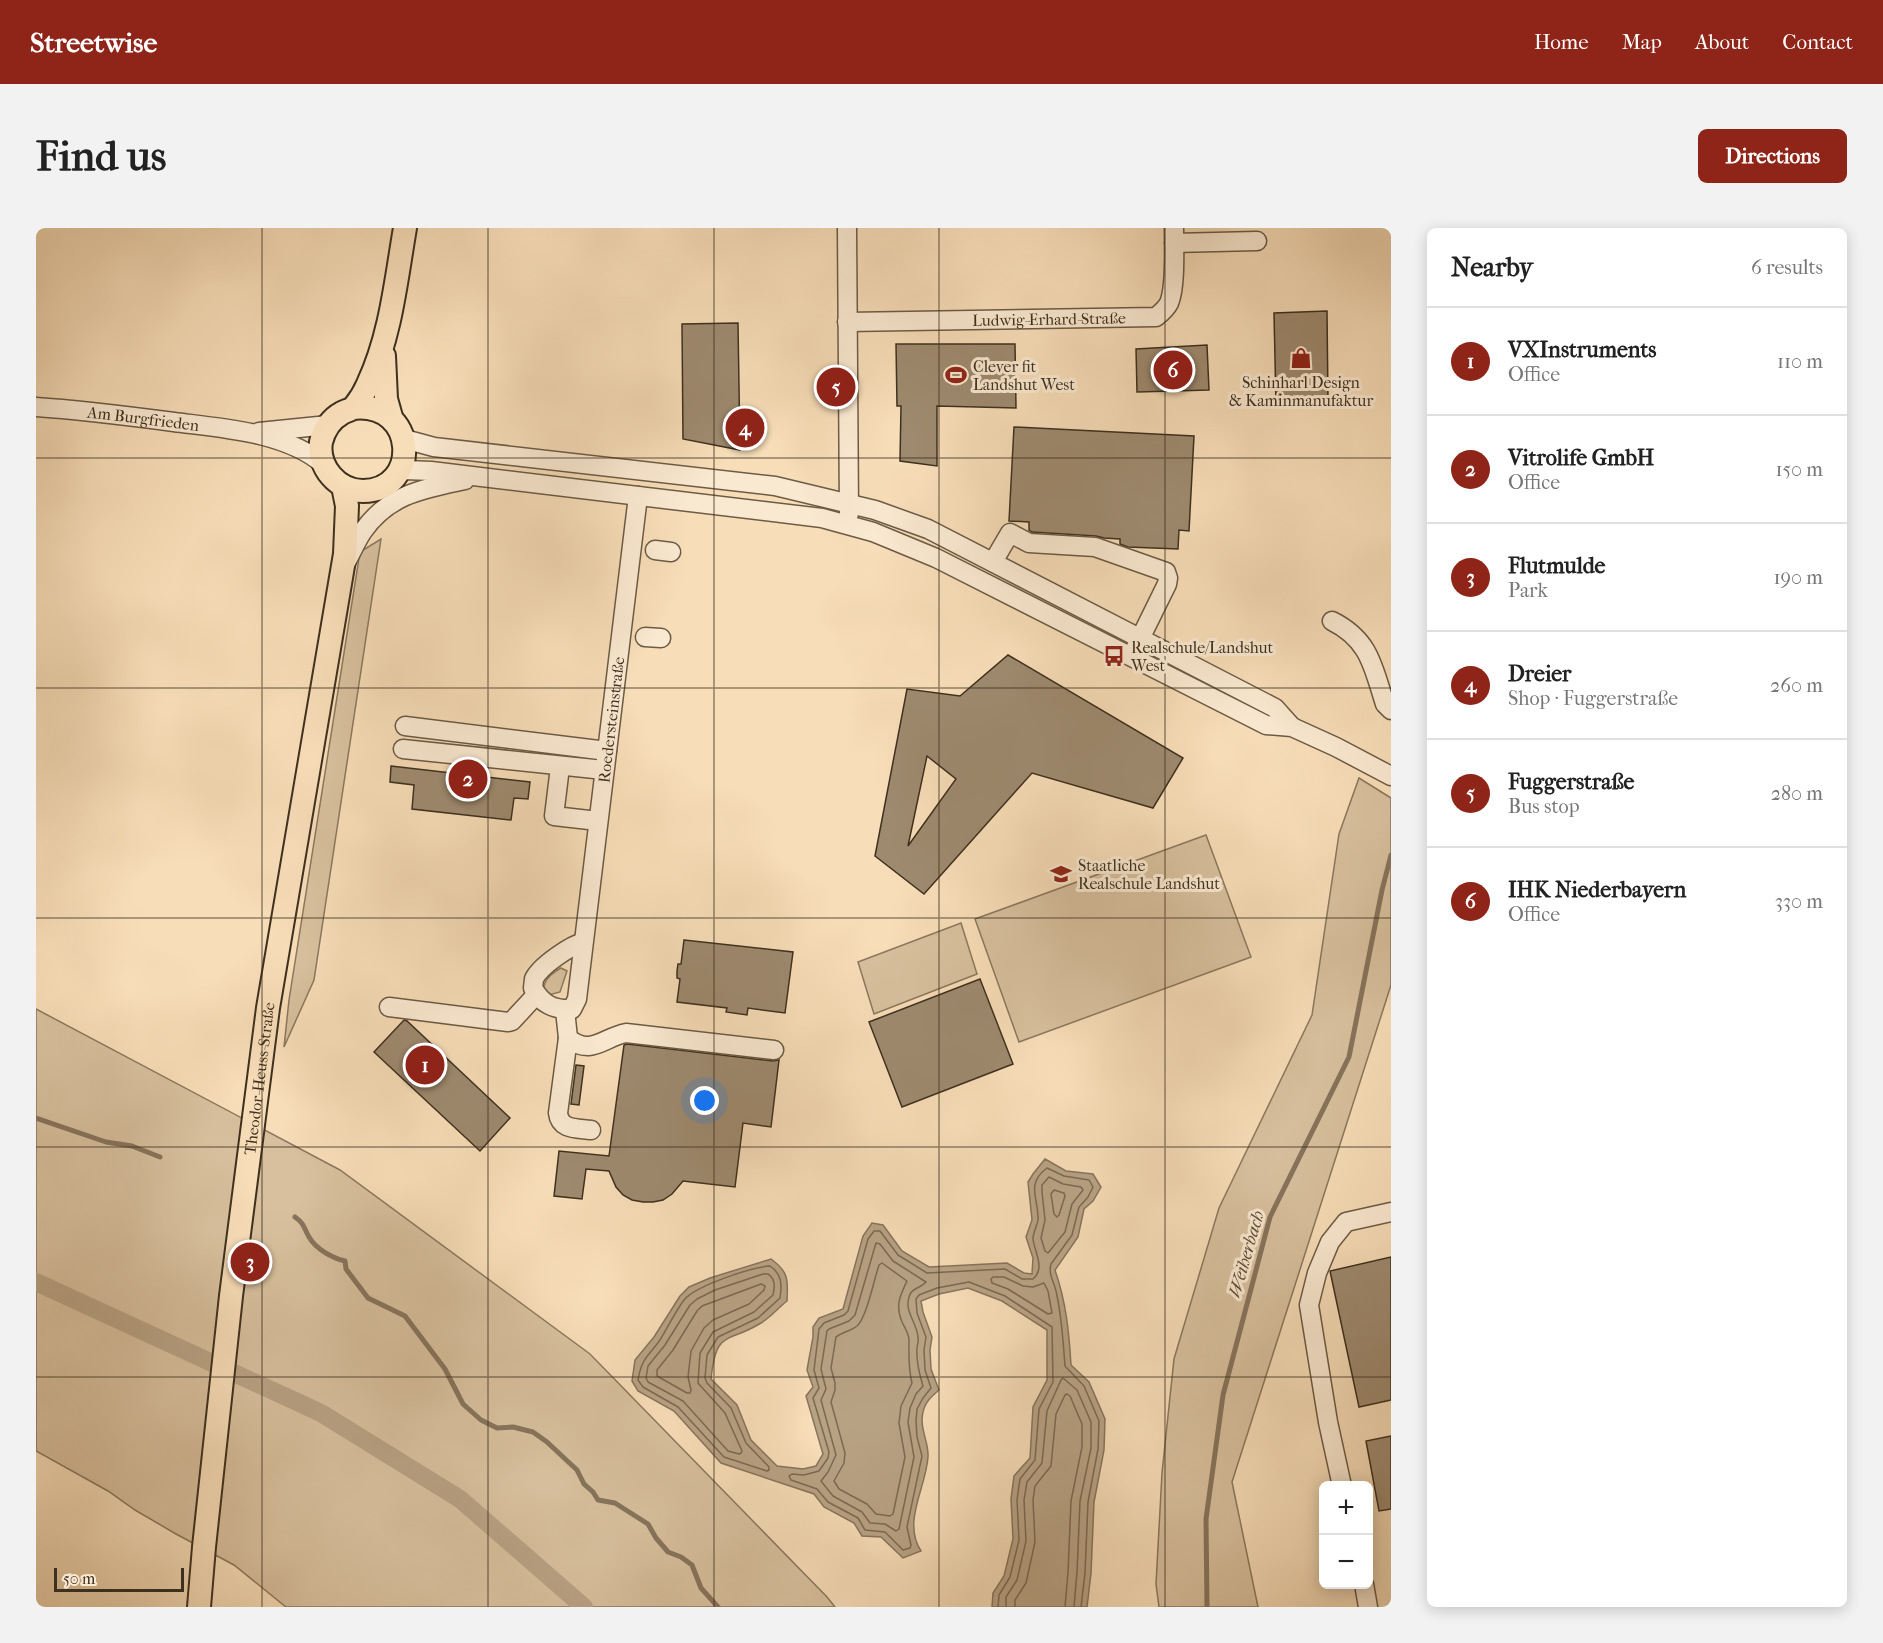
<!DOCTYPE html>
<html lang="en">
<head>
<meta charset="utf-8">
<style>
	:root { --surface:#fff; --page:#f2f2f2; --text:#222; --muted:#767676; --line:#e0e0e0; --accent:#8f2418 }
	body { margin:0; font-family:"IM FELL French Canon",serif; background:var(--page); color:var(--text) }
	.controls { position:absolute; right:18px; bottom:18px; display:grid; overflow:hidden; border-radius:9px; box-shadow:0 3px 15px #0003 }
	.controls button { width:54px; height:54px; display:grid; place-items:center; padding:0; border:0; border-bottom:2px solid var(--line); background:var(--surface); color:var(--text); font:30px sans-serif }
	.scale { position:absolute; left:18px; bottom:15px; width:130px; box-sizing:border-box; padding-left:6px; border:3px solid #3e301f; border-top:0; font-size:16px; line-height:21px; white-space:nowrap; color:#3e301f; -webkit-text-stroke:4px #fae9d1; paint-order:stroke }
	.you { position:absolute; left:669px; top:873px; width:21px; height:21px; margin:-15px; border:4px solid #fff; border-radius:50%; background:#1a73e8; box-shadow:0 0 0 9px #1a73e833 }
	.badge { display:grid; place-items:center; width:39px; height:39px; border-radius:50%; background:var(--accent); color:#fff; font-size:20px; font-weight:700 }
	.pin { position:absolute; translate:-50% -50%; border:3px solid #fff; box-shadow:0 2px 6px #0006 }
	.list { margin:0; padding:0; list-style:none }
	h2 { display:flex; justify-content:space-between; align-items:center; height:78px; margin:0; padding:0 24px; font-size:26px }
	h2 small { font-size:20px; font-weight:400; color:var(--muted) }
	.list li { display:grid; grid-template-columns:39px 1fr auto; gap:18px; align-items:center; box-sizing:border-box; height:108px; padding:0 24px; border-top:2px solid var(--line) }
	.list b { display:block; font-size:22px; white-space:nowrap }
	.list p { margin:0; font-size:20px; white-space:nowrap; color:var(--muted) }
	.list em { font-size:20px; font-style:normal; color:var(--muted) }
	.map { position:relative; flex:none; width:1355px; height:1379px; overflow:hidden; border-radius:9px }
	header { display:flex; align-items:center; gap:36px; box-sizing:border-box; height:84px; padding:0 30px; background:var(--accent); color:#fff }
	header strong { font-size:28px }
	nav { display:flex; gap:33px; margin-inline-start:auto; font-size:21px }
	.intro { display:flex; align-items:center; justify-content:space-between; box-sizing:border-box; height:144px; padding:0 36px }
	h1 { margin:0; font-size:42px }
	.button { padding:15px 27px; border-radius:9px; background:var(--accent); color:#fff; font-size:21px; font-weight:700 }
	main { display:flex; gap:36px; padding:0 36px }
	aside { flex:1; background:var(--surface); border-radius:9px; box-shadow:0 3px 15px #0003 }
	.map>svg:first-child { display:block }
	.green { fill:#d8c09e; stroke:#8b785e; stroke-width:1.5 }
	.water { fill:#b8a284; stroke:#87745c; stroke-width:1.5 }
	.lines { fill:none; stroke-linecap:round; stroke-linejoin:round }
	.shore { stroke:#7b6952; stroke-width:1.5 }
	.stream { stroke:#87745c; stroke-width:5 }
	.canal { stroke:#b8a284; stroke-width:18 }
	.building { fill:#9e8a6f; stroke:#3e301f; stroke-width:1.5; fill-rule:evenodd }
	.minor-casing { stroke:#6c5b45; stroke-width:21 }
	.major-casing { stroke:#3e301f; stroke-width:26 }
	.minor { stroke:#fae9d1; stroke-width:18 }
	.major { stroke:#f7ddb8; stroke-width:22 }
	.grid { fill:none; stroke:#3e301f; stroke-width:1.5; stroke-opacity:0.55 }
	.labels { text-anchor:middle; stroke-width:6; stroke-linejoin:round; paint-order:stroke }
	.street-label { font-size:16px; fill:#3e301f; stroke:#fae9d1 }
	.poi-label { font-size:16px; fill:#3e301f; stroke:#fae9d1; text-anchor:start }
	.water-label { font-size:18px; font-style:italic; fill:#5c4c38; stroke:#fae9d1 }
</style>
</head>
<body>
<header>
<strong>Streetwise</strong>
<nav><a>Home</a><a>Map</a><a>About</a><a>Contact</a></nav>
</header>
<div class="intro"><h1>Find us</h1><a class="button">Directions</a></div>
<main>
<div class="map">
<svg width="1355" height="1379" viewBox="0 0 1355 1379">
	<rect width="100%" height="100%" fill="#f7ddb8"/>
	<filter id="stains"><feTurbulence type="fractalNoise" baseFrequency=".00333" numOctaves="4"/><feColorMatrix values="0 0 0 0 .2 0 0 0 0 .09 0 0 0 0 .02 0 0 0 .5 -.17"/></filter>
	<radialGradient id="worn" r=".72"><stop offset=".6" stop-color="#630" stop-opacity="0"/><stop offset="1" stop-color="#630" stop-opacity=".3"/></radialGradient>
	<path class="green" d="M 345,311 L 278,752 L 248,819 L 253,772 L 324,324 Z
		M 1323,550 L 1355,570 L 1355,757 L 1196,1254 L 1222,1379 L 1123,1379 L 1120,1356 L 1126,1245 L 1138,1131 L 1183,980 L 1276,787 L 1303,606 Z
		M 1170,607 L 1215,729 L 983,814 L 939,691 Z
		M 925,695 L 941,746 L 838,786 L 822,734 Z
		M 525,740 L 531,743 L 524,764 L 513,767 L 508,760 C 508,751 516,745 525,740 Z
		M 0,781 L 304,942 L 554,1126 L 791,1369 L 799,1379 L 250,1379 L 198,1337 L 140,1306 L 99,1282 L 72,1263 L 0,1223 Z"/>
	<path class="water" d="M 1009,931 L 1030,943 L 1057,946 L 1065,959 L 1057,973 L 1048,981 L 1042,1009 L 1019,1042 C 1030,1074 1033,1103 1035,1137 L 1053,1154 L 1069,1191 L 1068,1222 L 1058,1274 L 1055,1345 L 1051,1379 L 956,1379 L 957,1365 L 968,1348 L 977,1311 L 975,1271 L 978,1248 L 994,1230 L 997,1179 L 1011,1152 L 1011,1102 L 966,1073 L 932,1060 L 903,1066 L 885,1073 L 887,1084 L 896,1109 L 894,1122 L 895,1141 L 903,1162 C 896,1168 889,1174 887,1184 C 883,1200 893,1214 892,1229 C 890,1260 866,1294 885,1323 L 867,1330 L 845,1309 L 826,1308 L 818,1295 L 788,1279 L 778,1266 L 685,1235 L 638,1183 L 602,1163 L 596,1153 L 599,1132 L 618,1109 L 644,1068 L 653,1059 L 674,1050 L 735,1031 C 753,1044 752,1052 751,1073 C 742,1080 734,1090 725,1095 C 691,1116 680,1101 675,1151 L 701,1177 L 715,1212 L 741,1238 L 767,1241 L 780,1238 L 787,1226 L 770,1168 L 777,1159 L 771,1142 L 777,1109 L 777,1099 L 783,1090 L 807,1081 L 827,1008 L 836,995 L 847,997 L 866,1023 L 893,1039 L 971,1035 L 988,1045 L 996,1046 L 997,1030 L 990,1009 L 996,992 L 992,954 L 997,946 Z"/>
	<g class="lines">
		<path class="shore" d="M 1013,949 L 1027,956 L 1045,959 L 1047,962 L 1036,976 L 1029,1004 L 1012,1025 L 1009,1023 L 1005,1010 L 1009,992 L 1006,964 L 1006,957 Z
			M 1018,962 L 1028,965 L 1029,968 L 1023,987 L 1021,989 L 1018,986 L 1015,966 Z
			M 840,1015 L 844,1016 L 857,1033 L 890,1054 C 885,1060 875,1060 873,1069 C 868,1084 882,1096 882,1110 C 883,1114 881,1117 881,1120 C 880,1133 883,1145 887,1158 L 880,1166 L 874,1180 L 872,1194 L 878,1229 L 863,1301 L 860,1303 L 849,1296 L 834,1295 L 826,1284 L 797,1268 L 785,1253 L 792,1244 L 800,1227 L 785,1172 L 790,1161 L 785,1141 L 791,1103 L 793,1101 L 813,1093 L 819,1087 Z
			M 846,1035 L 871,1053 C 864,1068 859,1077 866,1094 C 869,1100 873,1106 873,1112 C 873,1127 872,1140 876,1155 L 865,1178 L 863,1195 L 869,1229 L 857,1286 L 854,1288 L 840,1286 L 831,1276 L 803,1261 L 798,1253 L 808,1235 L 809,1225 L 795,1174 L 799,1162 L 799,1155 L 795,1140 L 800,1109 C 806,1104 815,1103 821,1098 C 831,1089 838,1051 843,1037 Z
			M 734,1038 C 746,1046 746,1057 744,1070 L 722,1090 L 682,1109 L 671,1127 L 669,1150 L 671,1155 L 695,1180 L 710,1215 L 733,1239 L 733,1242 L 731,1243 L 688,1229 L 642,1179 L 607,1159 L 602,1152 C 606,1129 612,1129 624,1112 C 632,1099 639,1084 648,1072 C 659,1058 716,1039 734,1038 Z
			M 727,1046 L 732,1046 C 739,1050 739,1059 737,1067 L 718,1084 L 677,1104 L 664,1125 L 662,1155 L 689,1185 L 706,1223 L 705,1225 L 703,1226 L 692,1223 L 647,1173 L 612,1154 L 610,1150 L 612,1138 L 629,1117 L 654,1077 L 661,1071 L 679,1062 Z
			M 957,1049 L 968,1049 L 987,1058 L 997,1059 L 1008,1055 L 1012,1063 L 1016,1085 L 1012,1086 L 972,1061 L 956,1055 L 955,1051 Z
			M 725,1056 L 729,1058 L 728,1062 L 713,1076 L 677,1092 L 668,1100 L 655,1123 L 652,1149 L 655,1162 L 654,1165 L 651,1165 L 621,1148 L 621,1142 L 637,1122 L 661,1083 L 666,1078 Z
			M 962,1379 L 963,1367 L 974,1349 L 983,1312 L 981,1272 L 984,1251 L 999,1232 L 1003,1181 L 1017,1154 L 1016,1099 L 969,1068 L 933,1054 L 901,1060 L 883,1067 L 880,1071 L 881,1085 L 890,1109 L 888,1122 L 889,1142 L 895,1160 L 887,1170 L 881,1181 L 880,1193 L 881,1209 L 886,1228 L 871,1299 L 875,1317 L 874,1320 L 867,1322 L 849,1304 L 829,1302 L 822,1290 L 792,1274 L 781,1261 L 755,1252 L 753,1248 L 756,1246 L 768,1247 L 783,1243 L 792,1230 L 793,1224 L 777,1170 L 783,1160 L 778,1142 L 783,1101 L 788,1095 L 808,1087 L 812,1083 L 832,1011 L 838,1003 L 844,1003 L 862,1027 L 891,1045 L 969,1041 L 986,1051 L 997,1051 C 1010,1040 998,1023 997,1011 C 997,1004 1001,998 1002,992 C 1003,971 989,956 1011,940 L 1028,948 L 1053,952 L 1057,959 L 1052,969 L 1043,979 L 1036,1007 L 1015,1036 C 1012,1046 1018,1054 1020,1063 C 1026,1089 1027,1113 1029,1138 L 1048,1158 L 1063,1193 L 1062,1221 L 1052,1274 L 1049,1345 L 1045,1379
			M 970,1379 L 970,1369 L 981,1352 L 990,1313 L 988,1272 L 991,1254 L 1006,1235 L 1011,1183 L 1025,1152 L 1027,1150 L 1041,1162 L 1055,1194 L 1055,1220 L 1044,1273 L 1041,1344 L 1038,1379
			M 979,1379 L 979,1372 L 990,1355 L 999,1314 L 997,1272 L 999,1258 L 1015,1238 L 1020,1186 L 1029,1167 L 1031,1166 L 1034,1168 L 1046,1196 L 1046,1219 L 1035,1273 L 1032,1344 L 1029,1379"/>
		<path class="stream" d="M 0,890 L 70,914 L 96,918 L 124,929
			M 259,989 C 269,996 267,999 273,1009 C 280,1021 296,1030 309,1033 L 310,1041 L 332,1070 L 369,1088 L 409,1141 L 427,1176 L 445,1192 L 461,1200 L 477,1199 L 497,1204 L 511,1214 L 541,1242 L 548,1256 L 557,1264 L 562,1272 L 579,1275 L 612,1296 L 620,1310 L 632,1324 L 645,1329 L 656,1337 L 665,1360 L 682,1379
			M 1171,1379 L 1170,1291 L 1187,1167 L 1234,989 L 1313,829 L 1346,662 L 1355,627"/>
		<path class="canal" d="M 0,1054 L 285,1185 L 424,1271 L 548,1379"/>
	</g>
	<path class="building" d="M 1291,83 L 1292,174 L 1240,177 L 1238,85 Z
		M 702,95 L 704,222 L 647,211 L 646,96 Z
		M 860,116 L 979,116 L 980,180 L 901,178 L 901,238 L 864,233 L 865,178 L 861,178 Z
		M 1171,117 L 1173,162 L 1101,164 L 1100,121 Z
		M 978,199 L 1158,208 L 1153,303 L 1143,302 L 1142,321 L 1092,319 L 1084,316 L 1084,311 L 1068,310 L 1060,308 L 996,304 L 993,302 L 993,294 L 973,293 Z
		M 972,427 L 1147,530 L 1117,580 L 996,545 L 888,666 L 839,628 L 871,461 L 924,468 ZM 891,528 L 920,551 L 872,618 Z
		M 355,538 L 494,554 L 492,571 L 478,570 L 475,592 L 376,581 L 378,557 L 354,554 Z
		M 648,712 L 757,724 L 749,785 L 712,780 L 711,787 L 690,784 L 691,780 L 641,774 L 644,751 L 641,750 L 641,743 L 642,736 L 645,736 Z
		M 944,751 L 977,836 L 866,879 L 833,794 Z
		M 368,792 L 371,793 L 474,890 L 444,923 L 338,824 Z
		M 591,816 L 737,833 L 743,832 L 735,899 L 707,895 L 699,959 L 647,953 L 636,966 L 627,972 L 617,974 L 607,974 L 596,972 L 587,967 L 580,959 L 573,943 L 550,941 L 546,971 L 518,968 L 523,923 L 573,928 L 588,817 Z
		M 540,837 L 548,838 L 543,877 L 535,876 Z
		M 1355,1029 L 1355,1172 L 1323,1179 L 1294,1043 Z
		M 1355,1208 L 1355,1281 L 1343,1283 L 1330,1213 Z"/>
	<g class="lines">
		<defs>
			<g id="minor">
				<path d="M 811,0 L 813,286"/>
				<path d="M 1138,15 L 1221,13"/>
				<path id="s1" d="M 811,94 L 1120,89 C 1125,85 1130,81 1133,75 C 1140,59 1138,19 1138,0"/>
				<path id="s2" d="M 0,179 C 46,182 92,188 138,194 C 185,200 250,204 287,236"/>
				<path d="M 223,204 L 292,197"/>
				<path d="M 366,206 L 372,212 L 398,219 L 739,258 L 839,282 L 892,301 L 1239,480 L 1256,499"/>
				<path d="M 362,245 L 369,242 L 395,243 L 786,290 L 837,304 L 900,330 L 1230,497 L 1256,499 L 1300,519 L 1355,548"/>
				<path d="M 619,322 L 635,324"/>
				<path d="M 957,334 L 974,305 L 993,315 L 1059,319 L 1130,344 L 1132,350 L 1131,356 L 1100,419"/>
				<path d="M 309,336 C 315,326 320,313 327,303 C 353,266 387,261 429,252"/>
				<path d="M 1296,393 C 1334,412 1337,439 1349,476 L 1355,482"/>
				<path d="M 609,409 L 625,410"/>
				<path d="M 369,498 L 571,523"/>
				<path d="M 367,521 L 568,542"/>
				<path d="M 524,539 L 518,588 L 562,593"/>
				<path id="s3" d="M 548,714 C 535,717 504,738 498,751 C 498,752 497,759 497,760 C 506,776 517,782 536,781 L 541,771 L 602,268"/>
				<path d="M 353,779 L 472,794 L 476,793 L 500,767"/>
				<path d="M 529,782 L 532,810 C 555,829 568,809 590,805 L 738,822"/>
				<path d="M 532,810 L 522,885 C 524,902 540,900 555,902"/>
				<path d="M 1306,1258 L 1292,1194 L 1273,1077 L 1281,1045 L 1294,1014 L 1310,994 L 1355,984"/>
				<path d="M 1328,1356 L 1332,1379"/>
			</g>
			<g id="major">
				<path d="M 348,128 L 350,171 L 355,189"/>
				<path d="M 317,180 C 382,173 385,263 327,263 C 302,263 281,239 285,214 C 288,202 295,191 306,185 C 309,183 315,182 318,179 C 323,173 329,163 332,156 C 355,107 360,52 369,0"/>
				<path id="s4" d="M 163,1379 L 168,1319 L 195,1068 L 232,780 L 309,326 L 311,278 L 307,258"/>
			</g>
		</defs>
		<use href="#minor" class="minor-casing"/>
		<use href="#major" class="major-casing"/>
		<use href="#minor" class="minor"/>
		<use href="#major" class="major"/>
	</g>
	<path class="grid" d="M 226,0 L 226,1379M 452,0 L 452,1379M 678,0 L 678,1379M 903,0 L 903,1379M 1129,0 L 1129,1379M 0,230 L 1355,230M 0,460 L 1355,460M 0,690 L 1355,690M 0,919 L 1355,919M 0,1149 L 1355,1149"/>
	<defs>
		<symbol id="shop-bare" viewBox="-9 -9 18 18"><path d="M-5-2.5h2.3a2.7 3.5 0 0 1 5.4 0H5L5.5 6h-11ZM-1.5-2.5h3a1.5 2.3 0 0 0-3 0Z" fill="#8f2418" stroke="#fae9d1" stroke-width="2.5" paint-order="stroke"/></symbol>
		<symbol id="stadium-bare" viewBox="-9 -9 18 18"><path d="M0-5a6.5 5 0 1 0 0 10a6.5 5 0 1 0 0-10ZM-3.5-1.8h7v3.6h-7Z" fill="#8f2418" stroke="#fae9d1" stroke-width="2.5" paint-order="stroke"/></symbol>
		<symbol id="bus-bare" viewBox="-9 -9 18 18"><path d="M-5-6H5V4H4V6H2V4H-2V6H-4V4H-5ZM-3.5-4V0h7V-4ZM-3.5 1.2v1.5H-2V1.2ZM2 1.2v1.5H3.5V1.2Z" fill="#8f2418" stroke="#fae9d1" stroke-width="2.5" paint-order="stroke"/></symbol>
		<symbol id="school-bare" viewBox="-9 -9 18 18"><path d="M0-5L7-2L0 1L-7-2ZM-4 1L0 2.5L4 1V4Q0 6-4 4Z" fill="#8f2418" stroke="#fae9d1" stroke-width="2.5" paint-order="stroke"/></symbol>
	</defs>
	<g fill-rule="evenodd">
		<use href="#shop-bare" x="1250" y="115" width="30" height="30"/>
		<use href="#stadium-bare" x="905" y="132" width="30" height="30"/>
		<use href="#bus-bare" x="1063" y="413" width="30" height="30"/>
		<use href="#school-bare" x="1010" y="631" width="30" height="30"/>
	</g>
	<g class="labels">
		<g class="street-label">
			<text dy="6" stroke="none"><textPath href="#s1" startOffset="202">Ludwig-Erhard-Straße</textPath></text>
			<text dy="6" stroke="none"><textPath href="#s2" startOffset="108">Am Burgfrieden</textPath></text>
			<text dy="6" stroke="none"><textPath href="#s3" startOffset="412">Roedersteinstraße</textPath></text>
			<text dy="6" stroke="none"><textPath href="#s4" startOffset="532">Theodor-Heuss-Straße</textPath></text>
		</g>
		<g class="poi-label">
			<text x="937" y="144">Clever fit<tspan x="937" dy="18">Landshut West</tspan></text>
			<text x="1265" y="160" text-anchor="middle">Schinharl Design<tspan x="1265" dy="18">&amp; Kaminmanufaktur</tspan></text>
			<text x="1095" y="425">Realschule/Landshut<tspan x="1095" dy="18">West</tspan></text>
			<text x="1042" y="643">Staatliche<tspan x="1042" dy="18">Realschule Landshut</tspan></text>
		</g>
		<g class="water-label">
			<text transform="translate(1210 1026) rotate(-74)" y="6">Weiherbach</text>
		</g>
	</g>
	<rect width="100%" height="100%" filter="url(#stains)"/>
	<rect width="100%" height="100%" fill="url(#worn)"/>
</svg>
<div class="controls">
<button>+</button>
<button>−</button>
</div>
<div class="scale">50 m</div>
<div class="you"></div>
<div class="pin badge" style="left:389px;top:837px">1</div>
<div class="pin badge" style="left:432px;top:551px">2</div>
<div class="pin badge" style="left:214px;top:1034px">3</div>
<div class="pin badge" style="left:709px;top:200px">4</div>
<div class="pin badge" style="left:800px;top:159px">5</div>
<div class="pin badge" style="left:1137px;top:142px">6</div>
</div>
<aside>
<h2>Nearby<small>6 results</small></h2>
<ul class="list">
<li><span class="badge">1</span><div><b>VXInstruments</b><p>Office</p></div><em>110 m</em></li>
<li><span class="badge">2</span><div><b>Vitrolife GmbH</b><p>Office</p></div><em>150 m</em></li>
<li><span class="badge">3</span><div><b>Flutmulde</b><p>Park</p></div><em>190 m</em></li>
<li><span class="badge">4</span><div><b>Dreier</b><p>Shop · Fuggerstraße</p></div><em>260 m</em></li>
<li><span class="badge">5</span><div><b>Fuggerstraße</b><p>Bus stop</p></div><em>280 m</em></li>
<li><span class="badge">6</span><div><b>IHK Niederbayern</b><p>Office</p></div><em>330 m</em></li>
</ul>
</aside>
</main>
</body>
</html>
